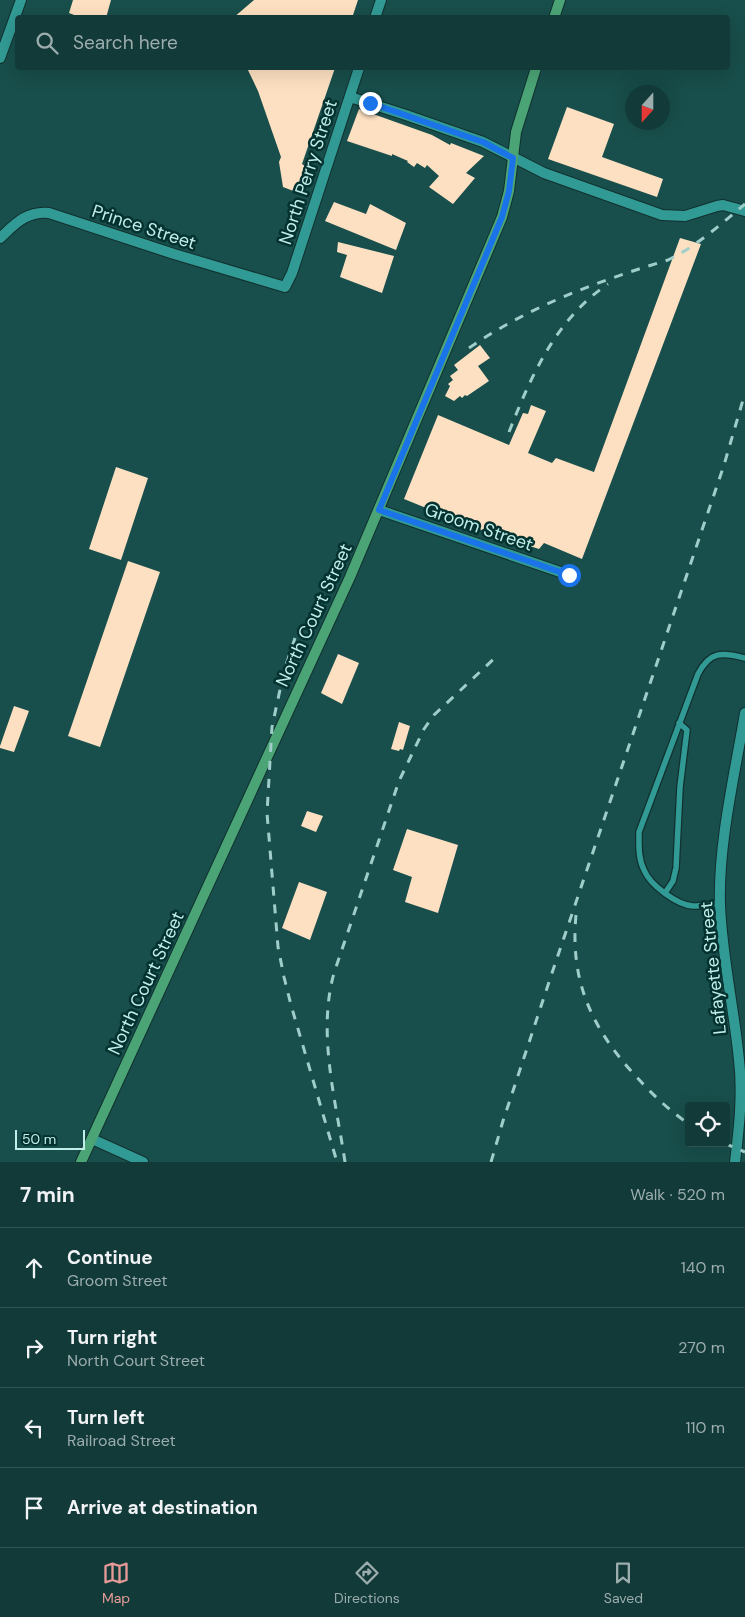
<!DOCTYPE html>
<html lang="en">
<head>
<meta charset="utf-8">
<style>
	:root { --surface:#123a38; --page:#1f4543; --text:#f1f3f6; --muted:#9cadae; --line:#315453; --accent:#e69b98 }
	body { margin:0; font-family:"DM Sans",sans-serif; background:var(--page); color:var(--text) }
	.controls { position:absolute; right:15px; bottom:15px; display:grid; overflow:hidden; border-radius:5px; box-shadow:0 5px 20px #0002 }
	.controls button { width:45px; height:45px; display:grid; place-items:center; padding:0; border:0; border-bottom:1px solid var(--line); background:var(--surface); color:var(--text); font:25px sans-serif }
	.compass { position:absolute; left:625px; top:85px; width:45px; height:45px; border-radius:50%; background:var(--surface); box-shadow:0 5px 20px #0002; rotate:201deg }
	.scale { position:absolute; left:15px; bottom:12px; width:70px; box-sizing:border-box; padding-left:5px; border:2px solid #c0eee9; border-top:0; font-size:14px; line-height:18px; white-space:nowrap; color:#c0eee9; -webkit-text-stroke:4px #043230; paint-order:stroke }
	.stop { position:absolute; width:15px; height:15px; margin:-11px; border:4px solid #1a73e8; border-radius:50%; background:#fff }
	.stop.end { background:#1a73e8; border-color:#fff; box-shadow:0 1px 5px #0008 }
	.list { margin:0; padding:0; list-style:none }
	h2 { display:flex; justify-content:space-between; align-items:center; height:65px; margin:0; padding:0 20px; font-size:21px }
	h2 small { font-size:16px; font-weight:400; color:var(--muted) }
	.list li { display:grid; grid-template-columns:32px 1fr auto; gap:15px; align-items:center; box-sizing:border-box; height:80px; padding:0 20px; border-top:1px solid var(--line) }
	.list b { display:block; font-size:19px; white-space:nowrap }
	.list p { margin:0; font-size:16px; white-space:nowrap; color:var(--muted) }
	.list em { font-size:16px; font-style:normal; color:var(--muted) }
	.icon { flex:none; width:28px; height:28px; fill:none; stroke:currentColor; stroke-width:2; stroke-linecap:round; stroke-linejoin:round }
	.map { position:relative; flex:none; width:745px; height:1162px; overflow:hidden }
	.search { position:absolute; background:var(--surface); box-shadow:0 5px 20px #0002; left:15px; right:15px; top:15px; height:55px; display:flex; align-items:center; gap:12px; box-sizing:border-box; padding:0 18px; border-radius:5px; color:var(--muted); font-size:19px }
	.sheet { height:385px; background:var(--surface) }
	nav { display:flex; justify-content:space-around; align-items:center; box-sizing:border-box; height:70px; border-top:1px solid var(--line); background:var(--surface); font-size:14px; color:var(--muted) }
	nav a { display:grid; justify-items:center; gap:2px }
	nav .on { color:var(--accent) }
	.map>svg:first-child { display:block }
	.building { fill:#fde0c1 }
	.lines { fill:none; stroke-linecap:round; stroke-linejoin:round }
	.lane-casing { stroke:#11312f; stroke-width:8 }
	.street-casing { stroke:#11312f; stroke-width:12 }
	.secondary-casing { stroke:#11312f; stroke-width:12 }
	.lane { stroke:#329a94; stroke-width:5.5 }
	.street { stroke:#329a94; stroke-width:10 }
	.secondary { stroke:#4ba476; stroke-width:10 }
	.rail { stroke:#9fceca; stroke-width:3; stroke-dasharray:9 9; stroke-linecap:butt }
	.route { stroke:#1a73e8; stroke-width:6 }
	.labels { text-anchor:middle; stroke-width:5; stroke-linejoin:round; paint-order:stroke }
	.street-label { font-size:18px; fill:#c0eee9; stroke:#043230 }
</style>
</head>
<body>
<div class="map">
<svg width="745" height="1162" viewBox="0 0 745 1162">
	<rect width="100%" height="100%" fill="#184e4b"/>
	<path class="building" d="M 73,0 L 111,0 L 106,18 L 82,18 L 69,13 Z
		M 254,0 L 358,0 L 352,18 L 233,18 Z
		M 247,68 L 335,68 L 302,164 L 305,166 L 296,192 L 283,187 L 279,162 L 281,157 L 258,91 Z
		M 567,107 L 614,124 L 602,157 L 663,179 L 657,197 L 548,159 Z
		M 359,109 L 432,135 L 450,145 L 451,143 L 484,156 L 466,173 L 475,178 L 453,204 L 429,187 L 439,176 L 427,165 L 425,168 L 417,163 L 414,167 L 407,162 L 408,161 L 392,154 L 392,156 L 347,141 Z
		M 334,202 L 366,214 L 370,204 L 406,223 L 396,250 L 325,221 Z
		M 680,238 L 701,244 L 582,559 L 544,543 L 539,549 L 473,527 L 404,499 L 438,415 L 509,445 L 523,413 L 528,414 L 531,405 L 546,411 L 528,453 L 552,463 L 556,458 L 594,472 Z
		M 338,242 L 394,256 L 382,293 L 340,277 L 347,255 L 337,252 Z
		M 480,345 L 490,358 L 478,366 L 489,381 L 467,396 L 465,395 L 462,398 L 460,396 L 454,401 L 445,396 L 450,386 L 448,384 L 453,380 L 450,376 L 458,370 L 454,365 Z
		M 116,467 L 148,478 L 121,560 L 89,549 Z
		M 128,561 L 160,572 L 100,747 L 68,736 Z
		M 338,654 L 359,663 L 342,704 L 321,693 Z
		M 14,706 L 29,711 L 14,752 L 0,748 L 0,746 Z
		M 399,722 L 410,726 L 403,750 L 400,749 L 399,751 L 391,749 Z
		M 307,811 L 323,816 L 316,832 L 301,826 Z
		M 407,829 L 458,845 L 438,913 L 405,902 L 412,877 L 393,870 Z
		M 299,882 L 327,892 L 310,940 L 282,928 Z"/>
	<g class="lines">
		<defs>
			<path id="lane" d="M 665,893 L 673,881 L 676,868 L 680,787 L 687,730 L 679,723
				M 720,903 C 711,904 702,906 693,906 C 677,905 650,885 644,870 C 638,858 639,845 639,832 L 698,674 C 710,651 722,652 745,658"/>
			<path id="street" d="M 375,18 L 381,0
				M 0,58 L 21,0
				M 350,97 L 406,115 L 483,142 L 544,173 L 662,215 L 685,216 L 717,206 L 723,205 L 745,211
				M 0,238 C 15,224 26,211 49,213 L 174,254 L 285,287 L 292,273 L 359,68
				M 379,510 L 569,575
				M 92,1139 L 143,1162
				M 735,1162 C 739,1128 743,1094 739,1060 C 734,1008 722,957 720,905 C 718,844 735,773 745,713"/>
			<path id="secondary" d="M 554,18 L 560,0
				M 81,1162 L 350,577 L 502,217 L 509,191 L 516,132 L 536,68"/>
		</defs>
		<use href="#lane" class="lane-casing"/>
		<use href="#street" class="street-casing"/>
		<use href="#secondary" class="secondary-casing"/>
		<use href="#lane" class="lane"/>
		<use href="#street" class="street"/>
		<use href="#secondary" class="secondary"/>
		<path class="rail" d="M 469,348 C 530,306 598,281 668,260 C 697,246 721,224 745,204
			M 509,432 C 531,376 556,319 608,284
			M 295,638 L 284,671 L 272,727 L 267,813 L 278,947 L 284,977 L 291,1005 L 337,1162
			M 576,915 C 570,979 590,1025 632,1072 C 650,1092 667,1109 689,1124
			M 724,1143 L 745,1152
			M 345,1162 C 336,1101 317,1034 334,973 L 399,781 L 424,729 L 434,715 L 498,655
			M 491,1162 L 503,1121 L 551,976 L 724,465 L 745,393"/>
	</g>
	<g class="lines">
		<path class="route" d="M 370,103 L 483,142 L 513,158 L 509,191 L 502,217 L 379,510 L 569,575"/>
	</g>
	<g class="labels">
		<g class="street-label">
			<text transform="translate(308 172) rotate(-72)" y="6">North Perry Street</text>
			<text transform="translate(144 227) rotate(18)" y="6">Prince Street</text>
			<text transform="translate(479 527) rotate(19)" y="6">Groom Street</text>
			<text transform="translate(314 615) rotate(-65)" y="6">North Court Street</text>
			<text transform="translate(713 968) rotate(-96)" y="6">Lafayette Street</text>
			<text transform="translate(146 983) rotate(-65)" y="6">North Court Street</text>
		</g>
	</g>
</svg>
<div class="controls">
<button><svg class="icon" aria-label="locate" viewBox="0 0 24 24"><circle cx="12" cy="12" r="6"/><path d="M12 2v4M12 18v4M2 12h4M18 12h4"/></svg></button>
</div>
<svg class="compass" viewBox="-18 -18 36 36"><path d="M0-13l5 13h-10z" fill="#e53935"/><path d="M0 13l5-13h-10z" fill="#9cadae"/></svg>
<div class="scale">50 m</div>
<div class="stop" style="left:569px;top:575px"></div>
<div class="stop end" style="left:370px;top:103px"></div>
<div class="search"><svg class="icon" aria-label="search" viewBox="0 0 24 24"><circle cx="10" cy="10" r="6"/><path d="M15 15l6 6"/></svg>Search here</div>
</div>
<section class="sheet">
<h2>7 min<small>Walk · 520 m</small></h2>
<ul class="list">
<li><svg class="icon" aria-label="ahead" viewBox="0 0 24 24"><path d="M12 20V5M6 11l6-6 6 6"/></svg><div><b>Continue</b><p>Groom Street</p></div><em>140 m</em></li>
<li><svg class="icon" aria-label="right" viewBox="0 0 24 24"><path d="M7 20v-9h11M14 6l5 5-5 5"/></svg><div><b>Turn right</b><p>North Court Street</p></div><em>270 m</em></li>
<li><svg class="icon" aria-label="left" viewBox="0 0 24 24"><path d="M17 20v-9H6M10 6l-5 5 5 5"/></svg><div><b>Turn left</b><p>Railroad Street</p></div><em>110 m</em></li>
<li><svg class="icon" aria-label="arrive" viewBox="0 0 24 24"><path d="M6 21V4h12l-3 4 3 4H6"/></svg><div><b>Arrive at destination</b></div></li>
</ul>
</section>
<nav>
<a class="on"><svg class="icon" aria-label="map" viewBox="0 0 24 24"><path d="M3 6l6-2 6 2 6-2v14l-6 2-6-2-6 2zM9 4v14M15 6v14"/></svg>Map</a>
<a><svg class="icon" aria-label="directions" viewBox="0 0 24 24"><path d="M12 3l9 9-9 9-9-9zM9 14v-3h6M13 9l2 2-2 2"/></svg>Directions</a>
<a><svg class="icon" aria-label="saved" viewBox="0 0 24 24"><path d="M7 4h10v16l-5-4-5 4z"/></svg>Saved</a>
</nav>
</body>
</html>
